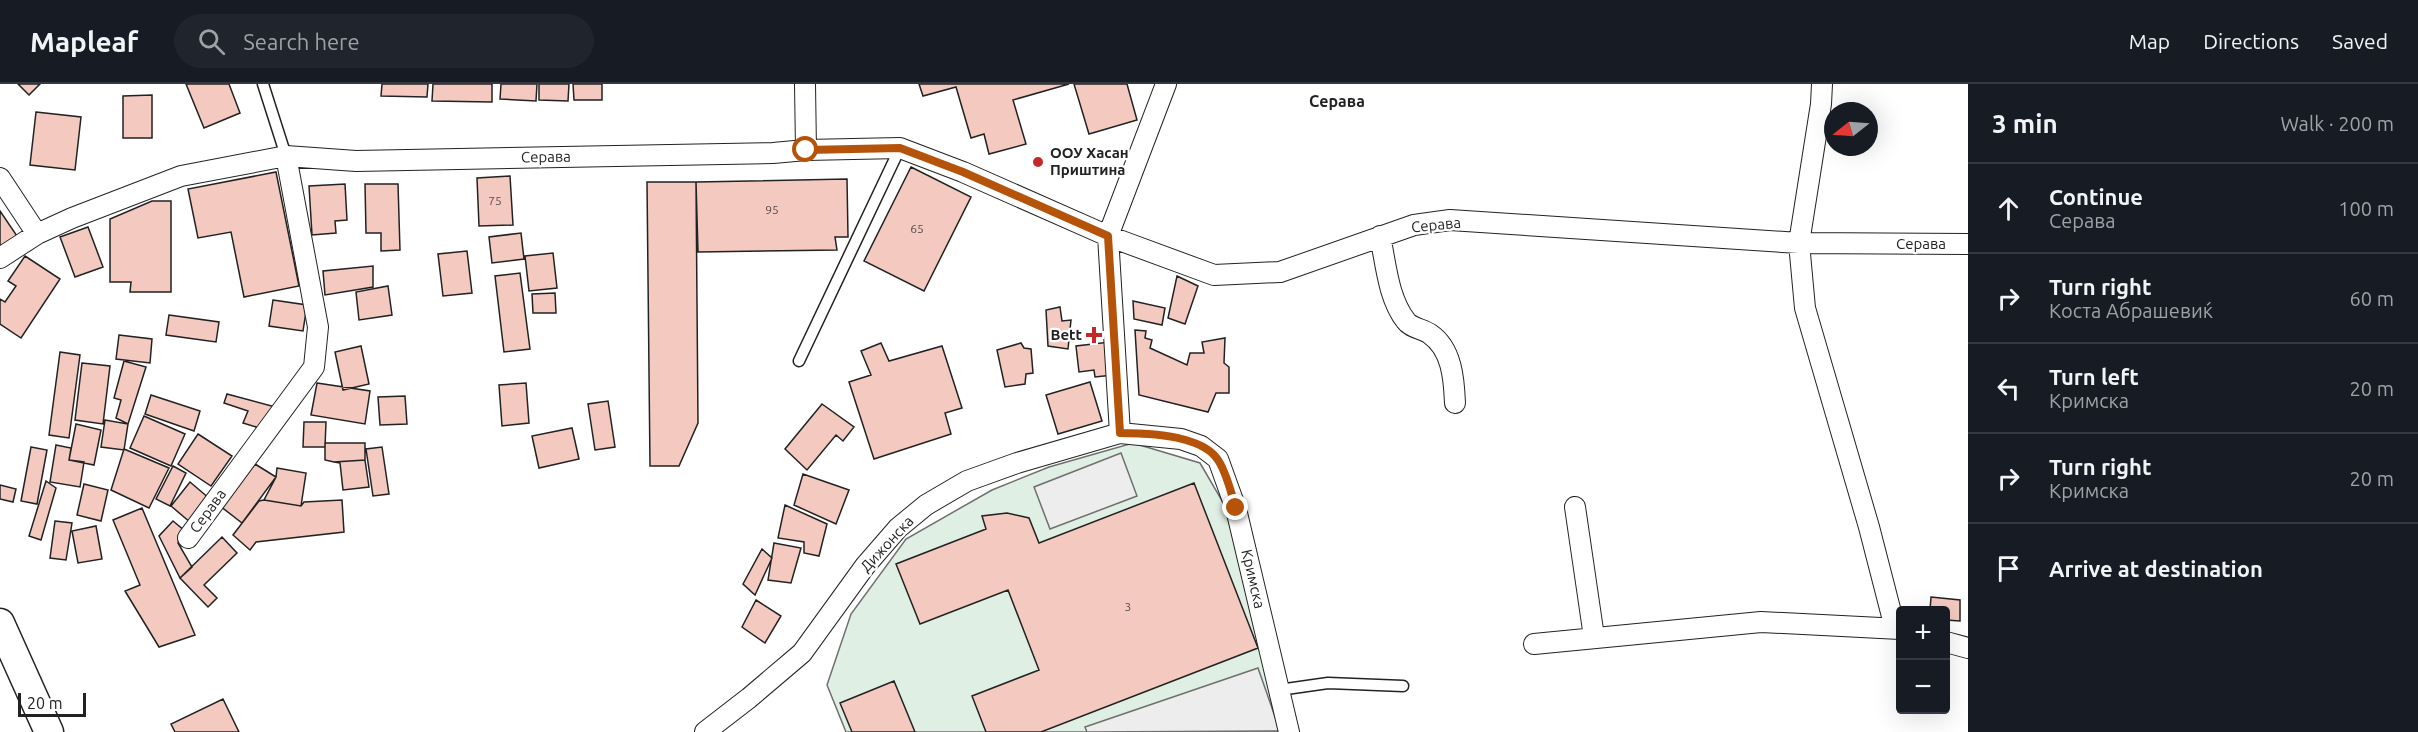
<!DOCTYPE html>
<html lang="en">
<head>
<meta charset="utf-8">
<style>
	:root { --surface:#171b24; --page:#20242c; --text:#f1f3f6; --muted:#9ea1a6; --line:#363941 }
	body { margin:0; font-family:Ubuntu,sans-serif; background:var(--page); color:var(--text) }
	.controls { position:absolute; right:18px; bottom:18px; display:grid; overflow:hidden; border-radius:6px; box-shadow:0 6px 24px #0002 }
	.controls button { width:54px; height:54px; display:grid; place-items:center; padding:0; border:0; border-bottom:2px solid var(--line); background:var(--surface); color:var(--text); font:30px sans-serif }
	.compass { position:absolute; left:1824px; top:18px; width:54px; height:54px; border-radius:50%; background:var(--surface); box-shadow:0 6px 24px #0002; rotate:253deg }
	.scale { position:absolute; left:18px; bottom:15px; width:68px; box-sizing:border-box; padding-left:6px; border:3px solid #222; border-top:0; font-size:16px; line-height:21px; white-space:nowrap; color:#222; -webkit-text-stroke:4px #fff; paint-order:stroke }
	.stop { position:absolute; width:18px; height:18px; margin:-14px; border:4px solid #b45309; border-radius:50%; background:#fff }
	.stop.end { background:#b45309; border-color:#fff; box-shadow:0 2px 6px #0008 }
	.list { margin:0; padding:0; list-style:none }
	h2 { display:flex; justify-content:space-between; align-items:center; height:78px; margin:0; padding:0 24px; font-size:26px }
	h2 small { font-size:20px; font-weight:400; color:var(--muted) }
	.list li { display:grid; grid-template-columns:39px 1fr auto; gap:18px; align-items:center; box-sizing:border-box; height:90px; padding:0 24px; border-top:2px solid var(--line) }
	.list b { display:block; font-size:22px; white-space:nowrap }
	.list p { margin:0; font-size:20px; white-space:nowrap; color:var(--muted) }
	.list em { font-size:20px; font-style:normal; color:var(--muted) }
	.icon { flex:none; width:33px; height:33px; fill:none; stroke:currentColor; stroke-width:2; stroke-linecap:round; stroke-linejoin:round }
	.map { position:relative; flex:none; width:1968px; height:648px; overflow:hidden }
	header { display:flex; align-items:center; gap:36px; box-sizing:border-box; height:84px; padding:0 30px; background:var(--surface); border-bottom:2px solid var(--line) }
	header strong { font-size:28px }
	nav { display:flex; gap:33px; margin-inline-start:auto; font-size:21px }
	.search { width:420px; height:54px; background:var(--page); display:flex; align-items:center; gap:15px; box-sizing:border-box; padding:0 21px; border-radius:33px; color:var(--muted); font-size:22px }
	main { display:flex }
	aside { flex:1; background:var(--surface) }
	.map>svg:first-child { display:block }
	.green { fill:#e0efe3; stroke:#6f6f6f; stroke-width:1.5 }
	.parking { fill:#ededed; stroke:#6f6f6f; stroke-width:1.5 }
	.building { fill:#f3c9c0; stroke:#222; stroke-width:1.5 }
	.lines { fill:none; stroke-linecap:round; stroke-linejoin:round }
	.lane-casing { stroke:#222; stroke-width:13 }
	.street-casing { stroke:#222; stroke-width:22 }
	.secondary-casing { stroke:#222; stroke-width:31 }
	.lane { stroke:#fff; stroke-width:10 }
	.street { stroke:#fff; stroke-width:20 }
	.secondary { stroke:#fff; stroke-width:28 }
	.route { stroke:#b45309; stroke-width:8 }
	.poi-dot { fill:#c62828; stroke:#fff; stroke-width:2 }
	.labels { text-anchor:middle; stroke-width:4.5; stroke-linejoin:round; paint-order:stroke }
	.number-label { font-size:12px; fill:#564c4a }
	.poi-label { font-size:15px; font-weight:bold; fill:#222; stroke:#fff; text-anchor:start }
	.street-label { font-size:15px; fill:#222; stroke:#fff }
	.neighbourhood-label { font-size:16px; font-weight:bold; fill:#222; stroke:#fff }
</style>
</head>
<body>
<header>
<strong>Mapleaf</strong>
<div class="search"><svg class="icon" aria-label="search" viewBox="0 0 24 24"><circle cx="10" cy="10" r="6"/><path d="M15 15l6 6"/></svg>Search here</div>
<nav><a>Map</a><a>Directions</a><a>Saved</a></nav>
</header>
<main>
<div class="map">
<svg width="1968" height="648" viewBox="0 0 1968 648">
	<rect width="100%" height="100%" fill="#fff"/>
	<path class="green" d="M 1133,359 L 1200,379 L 1228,427 L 1283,648 L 846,648 L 827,601 L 851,530 L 906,455 L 992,406 L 1049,383 Z"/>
	<path class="parking" d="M 1121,369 L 1137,412 L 1050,445 L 1034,403 Z
		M 1258,584 L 1280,647 L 1087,648 L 1085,643 Z"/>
	<path class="building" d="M 18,0 L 40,0 L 29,11 Z
		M 186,0 L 229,0 L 240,29 L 204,44 Z
		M 382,0 L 428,0 L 427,13 L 381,12 Z
		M 433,0 L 492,0 L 492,18 L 432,17 Z
		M 501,0 L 537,0 L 536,17 L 500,15 Z
		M 539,0 L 569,0 L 568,17 L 539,16 Z
		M 573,0 L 602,0 L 602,16 L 574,16 Z
		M 919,0 L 1069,0 L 1013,16 L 1026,60 L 989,70 L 984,50 L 971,54 L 956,3 L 923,12 Z
		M 1074,0 L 1127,0 L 1137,36 L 1089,50 Z
		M 152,11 L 152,54 L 123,54 L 123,12 Z
		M 36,28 L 81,33 L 75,86 L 30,81 Z
		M 911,83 L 971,113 L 924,207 L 864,177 Z
		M 276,88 L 299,202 L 244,213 L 231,148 L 198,154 L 188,105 Z
		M 510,92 L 513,141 L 479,142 L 477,94 Z
		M 847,95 L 848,153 L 835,153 L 837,166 L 698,168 L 696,98 Z
		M 647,98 L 696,98 L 698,339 L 679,382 L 650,382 Z
		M 345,100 L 347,136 L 335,137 L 336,149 L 312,151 L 309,102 Z
		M 365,100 L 398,100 L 400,166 L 381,167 L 381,149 L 366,149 Z
		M 152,117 L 171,117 L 171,208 L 130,208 L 131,198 L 110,198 L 110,135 Z
		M 0,127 L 17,152 L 0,164 Z
		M 88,143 L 103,183 L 75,193 L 60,153 Z
		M 521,149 L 524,175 L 492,179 L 489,153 Z
		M 467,167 L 472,209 L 443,212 L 438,170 Z
		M 553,169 L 557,204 L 529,207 L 525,172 Z
		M 25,172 L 60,195 L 21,254 L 0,240 L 0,215 L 5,218 L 16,202 L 8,197 Z
		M 373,182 L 373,203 L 325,211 L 323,187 Z
		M 520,189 L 530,265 L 504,268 L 495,192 Z
		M 1177,192 L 1198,202 L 1185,240 L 1168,234 Z
		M 388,202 L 392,231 L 359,236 L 356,208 Z
		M 555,209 L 556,229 L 533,229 L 532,210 Z
		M 273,216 L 307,221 L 303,247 L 269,242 Z
		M 1133,217 L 1165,224 L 1162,241 L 1134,235 Z
		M 1060,223 L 1062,237 L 1071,236 L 1068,265 L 1048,262 L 1046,226 Z
		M 169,231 L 219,238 L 216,258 L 166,251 Z
		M 1135,246 L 1146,247 L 1145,254 L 1152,256 L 1150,264 L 1187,281 L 1190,269 L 1204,269 L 1202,258 L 1225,254 L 1224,279 L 1229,283 L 1229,309 L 1216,309 L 1208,328 L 1139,311 Z
		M 119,251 L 152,255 L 150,279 L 116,275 Z
		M 1110,258 L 1113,291 L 1095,293 L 1094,286 L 1079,288 L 1076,262 Z
		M 881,259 L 889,277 L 942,262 L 962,324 L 945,329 L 951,350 L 874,375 L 849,298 L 871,291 L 861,267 Z
		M 1021,259 L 1024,264 L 1031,265 L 1033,289 L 1026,290 L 1025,300 L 1005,303 L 997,266 Z
		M 361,262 L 369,300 L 343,306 L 335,268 Z
		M 60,268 L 80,271 L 69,354 L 49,351 Z
		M 124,277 L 146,283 L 128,340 L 116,334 L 121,316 L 114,314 Z
		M 82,279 L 110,282 L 103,340 L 75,336 Z
		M 1090,298 L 1102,337 L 1058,350 L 1046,311 Z
		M 317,299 L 370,307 L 365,340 L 311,331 Z
		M 526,299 L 529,339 L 502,342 L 499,301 Z
		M 227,310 L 279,324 L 266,346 L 243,339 L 248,327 L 224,319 Z
		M 151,311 L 200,327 L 194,347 L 145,330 Z
		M 405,312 L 407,340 L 380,341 L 378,313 Z
		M 608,317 L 615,363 L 595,366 L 588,320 Z
		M 822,320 L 854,343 L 843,357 L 836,351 L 807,386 L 785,365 Z
		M 144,332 L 185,350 L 171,382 L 130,364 Z
		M 105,336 L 128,340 L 124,366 L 101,363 Z
		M 304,338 L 326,338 L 325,363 L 303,363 Z
		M 76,340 L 101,346 L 94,381 L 69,376 Z
		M 572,344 L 579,375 L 539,384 L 532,352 Z
		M 198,350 L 232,372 L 211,402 L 178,380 Z
		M 325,359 L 365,359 L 365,376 L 334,378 L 325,376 Z
		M 56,361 L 71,364 L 69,376 L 84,378 L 80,403 L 50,398 Z
		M 31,363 L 47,366 L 37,420 L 21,417 Z
		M 382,363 L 389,410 L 373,412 L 366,365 Z
		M 124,365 L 169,384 L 149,424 L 111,406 Z
		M 365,376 L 369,403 L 343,406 L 340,379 L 334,378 Z
		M 255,380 L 276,393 L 242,439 L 220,422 Z
		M 173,382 L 186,389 L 170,422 L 156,415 Z
		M 277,384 L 306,389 L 301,422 L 264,416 L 276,393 Z
		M 803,390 L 849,406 L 836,440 L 794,421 Z
		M 46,397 L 56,404 L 41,456 L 29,452 Z
		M 190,398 L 210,415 L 191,439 L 171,422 Z
		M 1194,399 L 1258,564 L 1041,648 L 986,648 L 972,612 L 1039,586 L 1008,506 L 920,540 L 896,480 L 986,445 L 982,432 L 1007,429 L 1029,434 L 1039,459 Z
		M 84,400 L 108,406 L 101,437 L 77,431 Z
		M 0,401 L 16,405 L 13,418 L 0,415 Z
		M 264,416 L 301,422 L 304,418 L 342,416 L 344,448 L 256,458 L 250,466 L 233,451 L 259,417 Z
		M 785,421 L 827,440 L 819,472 L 804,469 L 804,458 L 778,454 Z
		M 142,424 L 195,551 L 159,563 L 125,507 L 140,501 L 113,436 Z
		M 55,437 L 72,439 L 66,476 L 50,474 Z
		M 173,437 L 185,447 L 178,459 L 192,483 L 180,494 L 159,452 Z
		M 96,442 L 102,475 L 78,479 L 72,447 Z
		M 222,453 L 237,469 L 204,501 L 217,514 L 208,523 L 180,494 Z
		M 774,459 L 801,464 L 791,499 L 768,496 Z
		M 762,465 L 772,474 L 755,511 L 743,500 Z
		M 1931,513 L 1960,516 L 1960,537 L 1946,536 L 1946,526 L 1930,526 Z
		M 756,516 L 781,532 L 765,559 L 742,543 Z
		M 894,597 L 915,648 L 852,648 L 840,619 Z
		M 223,615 L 239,648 L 175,648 L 171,640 Z"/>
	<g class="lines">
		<defs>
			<path id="lane" d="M 263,0 L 286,72
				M 799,277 L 900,64
				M 1279,606 L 1328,599 L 1403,602"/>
			<path id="street" d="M 805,0 L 806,66
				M 1822,0 L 1821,20 L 1799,159 L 1805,224 L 1869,443 L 1895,544
				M 0,94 L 37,150
				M 1380,152 C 1386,180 1388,214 1406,237 C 1411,244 1423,245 1430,250 C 1452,265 1454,295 1455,319
				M 0,174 L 37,150 L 72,134 L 181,92 L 286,72 L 356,77 L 773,69 L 806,66 L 900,64 L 963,88 L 1108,152 L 1214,191 L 1280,188 L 1414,141 L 1450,136 L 1799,159 L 1968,160
				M 1120,349 L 1108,152 L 1166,0
				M 1575,423 L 1594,553
				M 188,454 L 314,283 L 318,243 L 286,72
				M 1946,558 L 1968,564
				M 1534,560 L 1761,538 L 1900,545
				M 705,648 L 749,614 L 802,569 L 865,482 L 898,444 L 926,421 L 967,397 L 1017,379 L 1120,349 L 1181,355 L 1201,362 L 1218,375 L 1236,425 L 1289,648"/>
			<path id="secondary" d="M 0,539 L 49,648"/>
		</defs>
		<use href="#lane" class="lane-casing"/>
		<use href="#street" class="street-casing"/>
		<use href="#secondary" class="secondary-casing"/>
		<use href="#lane" class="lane"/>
		<use href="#street" class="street"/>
		<use href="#secondary" class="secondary"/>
	</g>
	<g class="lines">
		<path class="route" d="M 806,66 L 900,64 L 963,88 L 1108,152 L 1120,349 C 1146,349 1202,351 1218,376 C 1227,389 1231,410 1236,424"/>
	</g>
	<g class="poi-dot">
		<circle cx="1038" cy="78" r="6"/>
		<path d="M1091 242h6v6h6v6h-6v6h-6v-6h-6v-6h6z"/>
	</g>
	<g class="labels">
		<g class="number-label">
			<text x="495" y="121">75</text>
			<text x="772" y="130">95</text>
			<text x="917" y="149">65</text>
			<text x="1128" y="527">3</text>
		</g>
		<g class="poi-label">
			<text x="1050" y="74">ООУ Хасан<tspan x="1050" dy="17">Приштина</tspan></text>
			<text x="1082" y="256" text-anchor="end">Bett</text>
		</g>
		<g class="street-label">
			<text transform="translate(546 73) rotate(-1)" y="5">Серава</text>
			<text transform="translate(1436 141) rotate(-6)" y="5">Серава</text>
			<text x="1921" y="165">Серава</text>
			<text transform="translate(208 427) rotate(-54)" y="5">Серава</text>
			<text transform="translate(887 460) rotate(-47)" y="5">Дижонска</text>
			<text transform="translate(1253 495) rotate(77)" y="5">Кримска</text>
		</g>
		<g class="neighbourhood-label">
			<text x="1337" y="23">Серава</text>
		</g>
	</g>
</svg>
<div class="controls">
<button>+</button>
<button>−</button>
</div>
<svg class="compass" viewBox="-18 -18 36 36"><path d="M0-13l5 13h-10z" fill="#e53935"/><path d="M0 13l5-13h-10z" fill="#9ea1a6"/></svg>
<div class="scale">20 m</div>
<div class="stop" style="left:806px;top:66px"></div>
<div class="stop end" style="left:1236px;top:424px"></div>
</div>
<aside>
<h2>3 min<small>Walk · 200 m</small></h2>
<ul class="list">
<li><svg class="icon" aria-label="ahead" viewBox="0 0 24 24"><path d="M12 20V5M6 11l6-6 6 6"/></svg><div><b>Continue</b><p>Серава</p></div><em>100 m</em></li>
<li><svg class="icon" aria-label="right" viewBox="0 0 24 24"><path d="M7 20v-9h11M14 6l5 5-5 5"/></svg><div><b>Turn right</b><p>Коста Абрашевиќ</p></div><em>60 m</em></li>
<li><svg class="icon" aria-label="left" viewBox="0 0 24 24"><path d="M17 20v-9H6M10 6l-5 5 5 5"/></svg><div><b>Turn left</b><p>Кримска</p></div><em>20 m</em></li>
<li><svg class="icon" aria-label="right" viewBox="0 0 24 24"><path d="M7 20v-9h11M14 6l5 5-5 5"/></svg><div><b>Turn right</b><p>Кримска</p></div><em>20 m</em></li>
<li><svg class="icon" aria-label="arrive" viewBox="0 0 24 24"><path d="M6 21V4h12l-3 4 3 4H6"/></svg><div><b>Arrive at destination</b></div></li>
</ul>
</aside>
</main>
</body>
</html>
